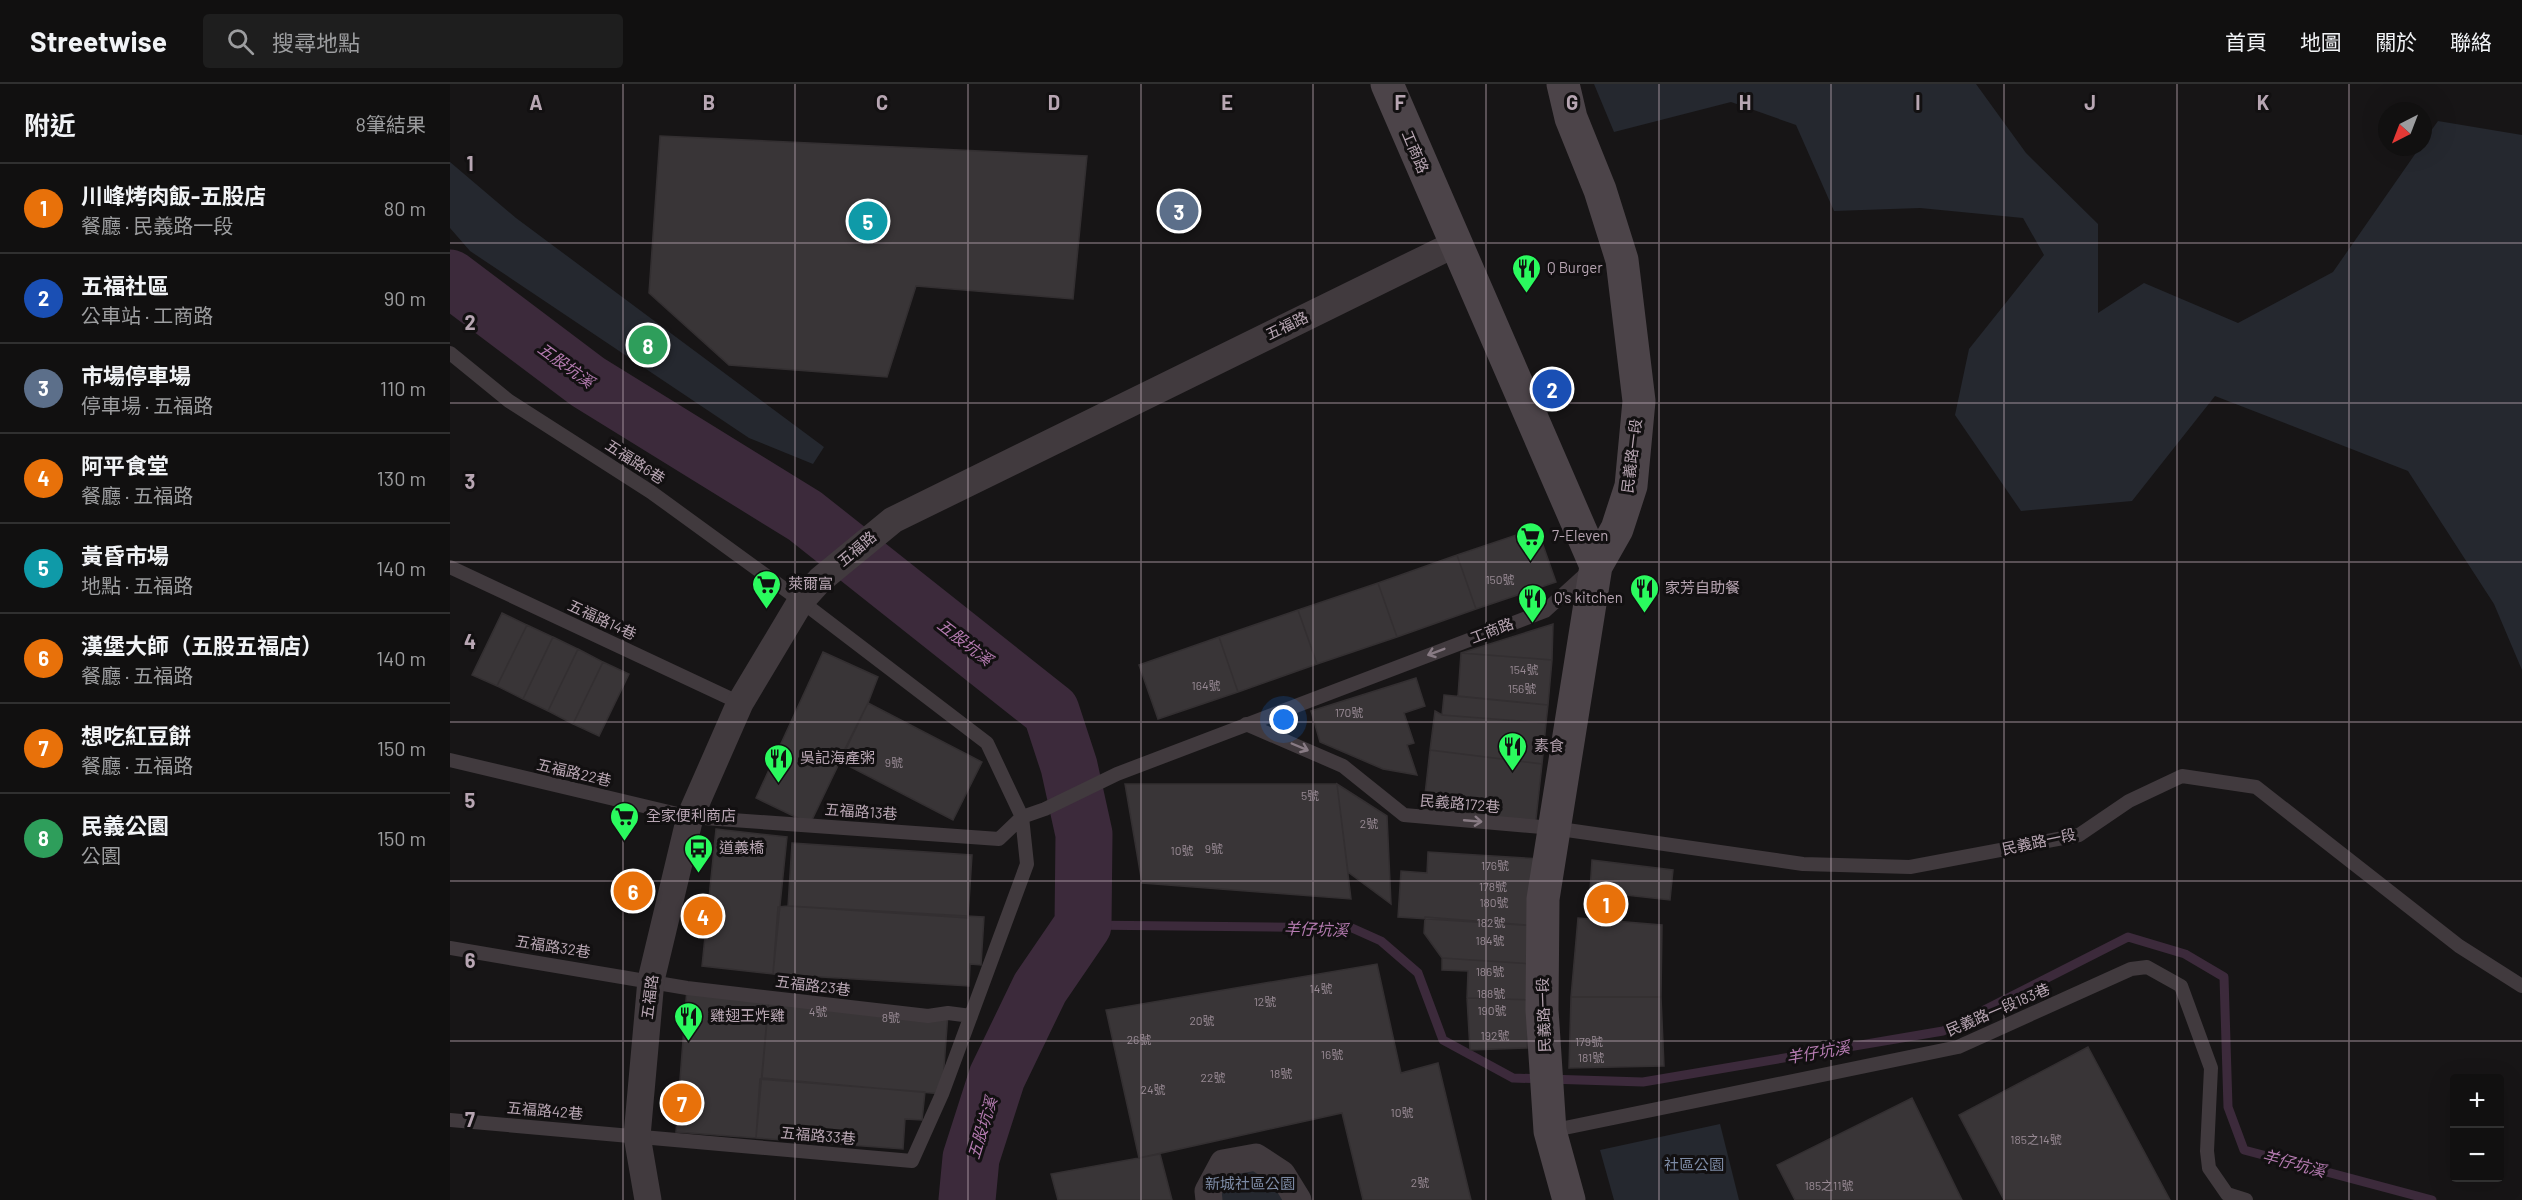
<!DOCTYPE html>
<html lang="zh-TW">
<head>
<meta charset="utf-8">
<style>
	:root { --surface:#111010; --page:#1e1e1e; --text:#f1f3f6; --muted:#9c9d9f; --line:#303030; --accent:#2afa5e }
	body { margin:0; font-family:Barlow,"Noto Sans TC",sans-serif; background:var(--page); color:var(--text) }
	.controls { position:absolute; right:18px; bottom:18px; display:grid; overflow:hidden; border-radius:6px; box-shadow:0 6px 24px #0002 }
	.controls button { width:54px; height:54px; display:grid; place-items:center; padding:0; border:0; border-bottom:2px solid var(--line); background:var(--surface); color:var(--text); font:30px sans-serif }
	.compass { position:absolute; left:1928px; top:18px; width:54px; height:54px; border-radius:50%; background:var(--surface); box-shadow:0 6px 24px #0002; rotate:222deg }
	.you { position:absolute; left:834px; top:636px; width:21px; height:21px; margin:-15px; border:4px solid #fff; border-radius:50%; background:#1a73e8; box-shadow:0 0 0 9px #1a73e833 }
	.badge { display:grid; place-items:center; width:39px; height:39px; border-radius:50%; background:var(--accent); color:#fff; font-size:20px; font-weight:700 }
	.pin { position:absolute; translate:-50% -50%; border:3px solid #fff; box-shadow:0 2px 6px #0006 }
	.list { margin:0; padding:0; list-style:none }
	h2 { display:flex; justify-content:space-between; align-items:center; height:78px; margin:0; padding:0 24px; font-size:26px }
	h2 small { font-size:20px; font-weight:400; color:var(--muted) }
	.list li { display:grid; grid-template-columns:39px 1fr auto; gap:18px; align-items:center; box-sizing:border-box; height:90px; padding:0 24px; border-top:2px solid var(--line) }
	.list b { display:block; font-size:22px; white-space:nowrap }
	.list p { margin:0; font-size:20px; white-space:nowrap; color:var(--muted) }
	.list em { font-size:20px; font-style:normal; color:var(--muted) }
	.icon { flex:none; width:33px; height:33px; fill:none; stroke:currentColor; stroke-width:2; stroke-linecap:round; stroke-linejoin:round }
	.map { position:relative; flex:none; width:2072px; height:1116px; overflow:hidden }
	header { display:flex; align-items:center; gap:36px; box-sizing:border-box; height:84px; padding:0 30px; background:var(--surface); border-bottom:2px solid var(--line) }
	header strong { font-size:28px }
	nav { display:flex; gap:33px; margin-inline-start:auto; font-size:21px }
	.search { width:420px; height:54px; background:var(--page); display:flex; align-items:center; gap:15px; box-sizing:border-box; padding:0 21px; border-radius:6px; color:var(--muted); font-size:22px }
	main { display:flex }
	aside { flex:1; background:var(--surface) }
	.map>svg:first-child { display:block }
	.green { fill:#25282f }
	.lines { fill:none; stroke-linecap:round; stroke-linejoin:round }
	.stream { stroke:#3c2a3b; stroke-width:9 }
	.river { stroke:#3c2a3b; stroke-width:57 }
	.building { fill:#393537; stroke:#332f31; stroke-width:1.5 }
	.lane { stroke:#413a3e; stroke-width:14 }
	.street { stroke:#413a3e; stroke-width:27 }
	.secondary { stroke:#4c4449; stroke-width:33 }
	.oneway { stroke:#887b84 }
	.grid { fill:none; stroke:#b8a6b3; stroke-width:1.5; stroke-opacity:0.55 }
	.labels { text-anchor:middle; stroke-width:6; stroke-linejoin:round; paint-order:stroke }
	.number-label { font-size:12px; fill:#988a94 }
	.street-label { font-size:15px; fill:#b8a6b3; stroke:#121011 }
	.poi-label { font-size:15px; fill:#b8a6b3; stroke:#121011; text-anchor:start }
	.park-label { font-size:15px; fill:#7c8aa4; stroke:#121011 }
	.water-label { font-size:16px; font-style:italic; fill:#b57bb1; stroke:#121011 }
	.grid-label { font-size:20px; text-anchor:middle; font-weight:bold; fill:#b8a6b3; stroke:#121011; stroke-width:6; stroke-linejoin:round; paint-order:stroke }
</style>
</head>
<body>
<header>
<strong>Streetwise</strong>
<div class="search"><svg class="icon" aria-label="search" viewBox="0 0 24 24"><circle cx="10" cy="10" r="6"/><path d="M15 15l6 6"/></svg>搜尋地點</div>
<nav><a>首頁</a><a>地圖</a><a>關於</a><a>聯絡</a></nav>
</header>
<main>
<aside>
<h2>附近<small>8筆結果</small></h2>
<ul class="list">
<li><span class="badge" style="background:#e8710a">1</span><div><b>川峰烤肉飯-五股店</b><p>餐廳 · 民義路一段</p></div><em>80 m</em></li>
<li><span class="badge" style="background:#1a4fb4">2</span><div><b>五福社區</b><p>公車站 · 工商路</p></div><em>90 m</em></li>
<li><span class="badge" style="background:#5c6f8a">3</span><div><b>市場停車場</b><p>停車場 · 五福路</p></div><em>110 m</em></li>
<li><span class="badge" style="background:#e8710a">4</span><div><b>阿平食堂</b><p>餐廳 · 五福路</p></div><em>130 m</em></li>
<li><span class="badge" style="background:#0f9aa8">5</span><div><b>黃昏市場</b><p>地點 · 五福路</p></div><em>140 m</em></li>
<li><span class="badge" style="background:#e8710a">6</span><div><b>漢堡大師（五股五福店）</b><p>餐廳 · 五福路</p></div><em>140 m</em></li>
<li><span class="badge" style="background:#e8710a">7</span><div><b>想吃紅豆餅</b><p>餐廳 · 五福路</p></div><em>150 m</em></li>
<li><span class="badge" style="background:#2e9e5b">8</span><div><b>民義公園</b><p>公園</p></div><em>150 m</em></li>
</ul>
</aside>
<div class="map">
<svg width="2072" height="1116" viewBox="0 0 2072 1116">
	<rect width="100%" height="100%" fill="#171516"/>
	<path class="green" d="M 1144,0 L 1526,0 L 1576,69 L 1648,140 L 1648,229 L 1694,199 L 1788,239 L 1883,188 L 1970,63 L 1973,63 L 1973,58 L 1988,37 L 2072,51 L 2072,586 L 2044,520 L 1958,387 L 1765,312 L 1682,417 L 1571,427 L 1505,331 L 1519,265 L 1594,171 L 1573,134 L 1470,124 L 1384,127 L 1346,41 L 1281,18 L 1164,48 Z
		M 0,78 L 66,134 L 374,363 L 363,380 L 299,354 L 20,167 L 0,144 Z
		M 1270,1040 L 1289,1116 L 1164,1116 L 1150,1066 Z
		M 803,1083 L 827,1099 L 833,1116 L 764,1116 L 778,1089 Z"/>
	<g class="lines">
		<path class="stream" d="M 633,841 L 902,844 L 931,857 L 968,889 L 993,956 L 1063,994 L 1193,998 L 1493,947 L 1678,853 L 1735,870 L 1774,893 L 1778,1023 L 1794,1066 L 1982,1116"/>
		<path class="river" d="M 0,194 L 138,298 L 355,432 L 601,627 L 619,682 L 634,750 L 633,841 L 590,904 L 547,993 L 521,1074 L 517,1116"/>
	</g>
	<path class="building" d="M 210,52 L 637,72 L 623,215 L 466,202 L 437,293 L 279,281 L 199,209 Z
		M 1087,444 L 1106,498 L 1026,525 L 1007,471 Z
		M 1007,471 L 1026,525 L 947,553 L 928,499 Z
		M 928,499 L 947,553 L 867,580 L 848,526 Z
		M 848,526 L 867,580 L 788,608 L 769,553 Z
		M 52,529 L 77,541 L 47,602 L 22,591 Z
		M 1103,540 L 1102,576 L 1011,569 Z
		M 77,541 L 103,553 L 73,615 L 47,602 Z
		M 103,553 L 128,565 L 98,627 L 73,615 Z
		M 769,553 L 788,608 L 708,635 L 689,581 Z
		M 128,565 L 153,578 L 123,640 L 98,627 Z
		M 373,568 L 428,593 L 418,619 L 360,740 L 306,714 Z
		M 1011,569 L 1102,576 L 1098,621 L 1008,612 Z
		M 153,578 L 179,590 L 149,652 L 123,640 Z
		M 966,594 L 975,622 L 954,629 L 964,659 L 957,661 L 967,691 L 933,685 L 870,658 L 861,627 Z
		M 994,611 L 1098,621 L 1096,639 L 992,631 Z
		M 418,619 L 532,678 L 503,736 L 389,677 Z
		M 985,627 L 992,631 L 1096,639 L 1092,680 L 980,666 Z
		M 980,666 L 1092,680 L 1085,744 L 973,728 Z
		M 675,700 L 887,700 L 901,815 L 692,799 Z
		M 887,700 L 937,732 L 941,820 L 898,788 Z
		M 266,745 L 337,753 L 323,890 L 252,882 Z
		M 342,759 L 522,771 L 518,834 L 338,822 Z
		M 978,768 L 1092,775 L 1088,842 L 948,833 L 951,787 L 977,789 Z
		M 1142,776 L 1223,786 L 1220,816 L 1140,807 Z
		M 338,822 L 534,833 L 531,881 L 520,880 L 519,902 L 323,890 L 328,823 Z
		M 975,833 L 1088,842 L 1083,880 L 992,874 L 974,849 Z
		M 1128,834 L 1212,841 L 1211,913 L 1121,913 Z
		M 992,874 L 1083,880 L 1080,916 L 1017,914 L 1018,887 L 992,886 Z
		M 927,880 L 951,989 L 988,979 L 1021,1116 L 913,1116 L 892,1029 L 689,1074 L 656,926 Z
		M 237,904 L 319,913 L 306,1054 L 226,1048 Z
		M 319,913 L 498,929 L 492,1010 L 312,994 Z
		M 1121,913 L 1211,913 L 1214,982 L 1119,984 Z
		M 1017,914 L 1080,916 L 1077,964 L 1020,966 Z
		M 1638,963 L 1720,1116 L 1554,1116 L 1509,1031 Z
		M 310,995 L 475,1008 L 472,1036 L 455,1035 L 453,1065 L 306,1054 Z
		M 1462,1014 L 1512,1116 L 1345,1116 L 1327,1081 Z
		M 710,1070 L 722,1116 L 608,1116 L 601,1090 Z"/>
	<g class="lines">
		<path class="lane" d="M 0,269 L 59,317 L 201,408 L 351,517 L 537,659 L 572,733 L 577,780 L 492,1010 L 462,1077 L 0,1036
			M 0,483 L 290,619
			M 796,640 L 893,682 L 954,731 L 1103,744 L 1353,780 L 1460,783 L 1629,751 L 1679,717 L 1732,692 L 1806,703 L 2009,862 L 2072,902
			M 0,676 L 240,733 L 549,755 L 572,733 L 595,725 L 667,690 L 1095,527 L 1139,487
			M 0,864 L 237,904 L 478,932 L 498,929 L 521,932
			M 1100,1047 L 1508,963 L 1681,885 L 1697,883 L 1731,902 L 1761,984 L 1757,1067 L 1759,1084 L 1777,1110 L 1796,1116"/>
		<path class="street" d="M 198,1116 L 187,1052 L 201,896 L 240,733 L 290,619 L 351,517 L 370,496 L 443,436 L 1005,160
			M 759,1116 L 758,1107 L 773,1079 L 806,1073 L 832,1090 L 848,1116"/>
		<path class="secondary" d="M 937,0 L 1146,482
			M 1113,0 L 1121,34 L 1150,106 L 1172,176 L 1189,317 L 1181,402 L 1167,445 L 1146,482 L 1093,815 L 1092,926 L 1100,1047 L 1119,1116"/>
	</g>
	<defs><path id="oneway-shaft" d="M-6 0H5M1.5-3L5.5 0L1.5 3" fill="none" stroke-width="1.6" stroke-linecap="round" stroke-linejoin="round" transform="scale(1.5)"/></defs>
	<g class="oneway">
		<use href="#oneway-shaft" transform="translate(986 568) rotate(159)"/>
		<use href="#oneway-shaft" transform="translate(850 663) rotate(23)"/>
		<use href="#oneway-shaft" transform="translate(1023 737) rotate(5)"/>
	</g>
	<path class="grid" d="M 173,0 L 173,1116M 345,0 L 345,1116M 518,0 L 518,1116M 691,0 L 691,1116M 863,0 L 863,1116M 1036,0 L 1036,1116M 1209,0 L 1209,1116M 1381,0 L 1381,1116M 1554,0 L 1554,1116M 1727,0 L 1727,1116M 1899,0 L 1899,1116M 0,159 L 2072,159M 0,319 L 2072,319M 0,478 L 2072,478M 0,638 L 2072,638M 0,797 L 2072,797M 0,957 L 2072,957"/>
	<defs>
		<symbol id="restaurant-pin" viewBox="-11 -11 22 30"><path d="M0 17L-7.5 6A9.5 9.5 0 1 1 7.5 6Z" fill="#2afa5e" stroke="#121011"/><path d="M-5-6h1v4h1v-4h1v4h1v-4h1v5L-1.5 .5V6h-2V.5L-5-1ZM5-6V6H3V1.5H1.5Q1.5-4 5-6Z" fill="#111"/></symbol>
		<symbol id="supermarket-pin" viewBox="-11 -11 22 30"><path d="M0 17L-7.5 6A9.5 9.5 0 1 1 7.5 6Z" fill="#2afa5e" stroke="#121011"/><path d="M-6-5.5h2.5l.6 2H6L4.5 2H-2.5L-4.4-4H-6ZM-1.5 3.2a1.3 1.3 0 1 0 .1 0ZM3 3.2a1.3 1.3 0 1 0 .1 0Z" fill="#111"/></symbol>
		<symbol id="bus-pin" viewBox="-11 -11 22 30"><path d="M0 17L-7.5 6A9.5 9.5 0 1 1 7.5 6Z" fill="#2afa5e" stroke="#121011"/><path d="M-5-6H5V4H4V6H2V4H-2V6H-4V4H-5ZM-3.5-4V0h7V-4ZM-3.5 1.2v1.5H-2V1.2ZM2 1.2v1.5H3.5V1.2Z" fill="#111"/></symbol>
	</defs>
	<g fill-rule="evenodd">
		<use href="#restaurant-pin" x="1060" y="168" width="33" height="45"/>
		<use href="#supermarket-pin" x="1064" y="436" width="33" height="45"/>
		<use href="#supermarket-pin" x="300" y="484" width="33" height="45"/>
		<use href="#restaurant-pin" x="1178" y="488" width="33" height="45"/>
		<use href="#restaurant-pin" x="1066" y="498" width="33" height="45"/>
		<use href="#restaurant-pin" x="1046" y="646" width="33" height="45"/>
		<use href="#restaurant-pin" x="312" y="658" width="33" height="45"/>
		<use href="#supermarket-pin" x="158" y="716" width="33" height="45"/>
		<use href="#bus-pin" x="232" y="748" width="33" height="45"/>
		<use href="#restaurant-pin" x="222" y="916" width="33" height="45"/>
	</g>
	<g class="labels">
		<g class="number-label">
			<text x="1050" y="500">150號</text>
			<text x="1074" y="590">154號</text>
			<text x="756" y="606">164號</text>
			<text x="1072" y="609">156號</text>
			<text x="899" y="633">170號</text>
			<text x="444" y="683">9號</text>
			<text x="860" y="716">5號</text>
			<text x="919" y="744">2號</text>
			<text x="764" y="769">9號</text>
			<text x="732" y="771">10號</text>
			<text x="1045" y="786">176號</text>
			<text x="1043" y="807">178號</text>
			<text x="1044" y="823">180號</text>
			<text x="1041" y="843">182號</text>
			<text x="1040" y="861">184號</text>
			<text x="1040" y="892">186號</text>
			<text x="871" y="909">14號</text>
			<text x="1041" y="914">188號</text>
			<text x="815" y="922">12號</text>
			<text x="1042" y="931">190號</text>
			<text x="368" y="932">4號</text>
			<text x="441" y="938">8號</text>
			<text x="752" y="941">20號</text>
			<text x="1045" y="956">192號</text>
			<text x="689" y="960">26號</text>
			<text x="1139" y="962">179號</text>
			<text x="882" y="975">16號</text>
			<text x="1141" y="978">181號</text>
			<text x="831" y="994">18號</text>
			<text x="763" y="998">22號</text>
			<text x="703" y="1010">24號</text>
			<text x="952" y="1033">10號</text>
			<text x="1586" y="1060">185之14號</text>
			<text x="970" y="1103">2號</text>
			<text x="1379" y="1106">185之11號</text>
		</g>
		<g class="street-label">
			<text transform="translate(965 68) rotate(67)" y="5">工商路</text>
			<text transform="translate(837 242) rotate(-26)" y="5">五福路</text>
			<text transform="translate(1182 372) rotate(-83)" y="5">民義路一段</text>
			<text transform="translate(185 378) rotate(33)" y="5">五福路6巷</text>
			<text transform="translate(407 465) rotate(-40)" y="5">五福路</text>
			<text transform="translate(152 536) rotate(25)" y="5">五福路14巷</text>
			<text transform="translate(1042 547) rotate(-21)" y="5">工商路</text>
			<text transform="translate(124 689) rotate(13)" y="5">五福路22巷</text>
			<text transform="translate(1010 720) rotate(5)" y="5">民義路172巷</text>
			<text transform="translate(411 728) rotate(4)" y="5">五福路13巷</text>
			<text transform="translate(1589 758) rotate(-12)" y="5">民義路一段</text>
			<text transform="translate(103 863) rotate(9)" y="5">五福路32巷</text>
			<text transform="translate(363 902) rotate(7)" y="5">五福路23巷</text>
			<text transform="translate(200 913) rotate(-83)" y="5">五福路</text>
			<text transform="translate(1548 926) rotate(-23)" y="5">民義路一段183巷</text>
			<text transform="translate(1094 931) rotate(-92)" y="5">民義路一段</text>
			<text transform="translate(95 1027) rotate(5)" y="5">五福路42巷</text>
			<text transform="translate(368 1052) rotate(5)" y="5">五福路33巷</text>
		</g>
		<g class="poi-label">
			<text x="1097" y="189">Q Burger</text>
			<text x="1102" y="457">7-Eleven</text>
			<text x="338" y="505">萊爾富</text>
			<text x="1215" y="509">家芳自助餐</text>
			<text x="1104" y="519">Q's kitchen</text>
			<text x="1084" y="667">素食</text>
			<text x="350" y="679">吳記海產粥</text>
			<text x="196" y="737">全家便利商店</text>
			<text x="269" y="769">道義橋</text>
			<text x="260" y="937">雞翅王炸雞</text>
		</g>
		<g class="park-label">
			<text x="1244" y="1086">社區公園</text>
			<text x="800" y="1105">新城社區公園</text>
		</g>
		<g class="water-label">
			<text transform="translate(116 281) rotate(36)" y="6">五股坑溪</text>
			<text transform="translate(515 558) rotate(38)" y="6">五股坑溪</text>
			<text transform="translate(866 845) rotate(2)" y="6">羊仔坑溪</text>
			<text transform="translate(1368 968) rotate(-10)" y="6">羊仔坑溪</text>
			<text transform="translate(532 1044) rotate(-73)" y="6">五股坑溪</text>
			<text transform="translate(1844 1079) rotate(15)" y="6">羊仔坑溪</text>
		</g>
	</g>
	<g class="grid-label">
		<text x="86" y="26">A</text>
		<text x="259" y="26">B</text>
		<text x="432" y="26">C</text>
		<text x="604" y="26">D</text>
		<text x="777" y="26">E</text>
		<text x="950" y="26">F</text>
		<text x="1122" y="26">G</text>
		<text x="1295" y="26">H</text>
		<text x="1468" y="26">I</text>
		<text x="1640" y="26">J</text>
		<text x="1813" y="26">K</text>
		<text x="20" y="87">1</text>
		<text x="20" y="246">2</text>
		<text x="20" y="405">3</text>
		<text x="20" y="565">4</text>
		<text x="20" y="724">5</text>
		<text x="20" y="884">6</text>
		<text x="20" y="1043">7</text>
	</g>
</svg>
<div class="controls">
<button>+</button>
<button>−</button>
</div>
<svg class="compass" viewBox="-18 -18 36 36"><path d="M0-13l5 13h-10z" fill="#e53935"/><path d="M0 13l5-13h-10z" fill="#9c9d9f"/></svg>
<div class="you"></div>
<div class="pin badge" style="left:1156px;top:820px;background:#e8710a">1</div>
<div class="pin badge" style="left:1102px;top:305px;background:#1a4fb4">2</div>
<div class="pin badge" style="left:729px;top:127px;background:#5c6f8a">3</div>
<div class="pin badge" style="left:253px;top:832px;background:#e8710a">4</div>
<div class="pin badge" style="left:418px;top:137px;background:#0f9aa8">5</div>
<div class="pin badge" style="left:183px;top:807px;background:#e8710a">6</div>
<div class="pin badge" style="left:232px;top:1019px;background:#e8710a">7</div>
<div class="pin badge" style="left:198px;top:261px;background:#2e9e5b">8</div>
</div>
</main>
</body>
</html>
